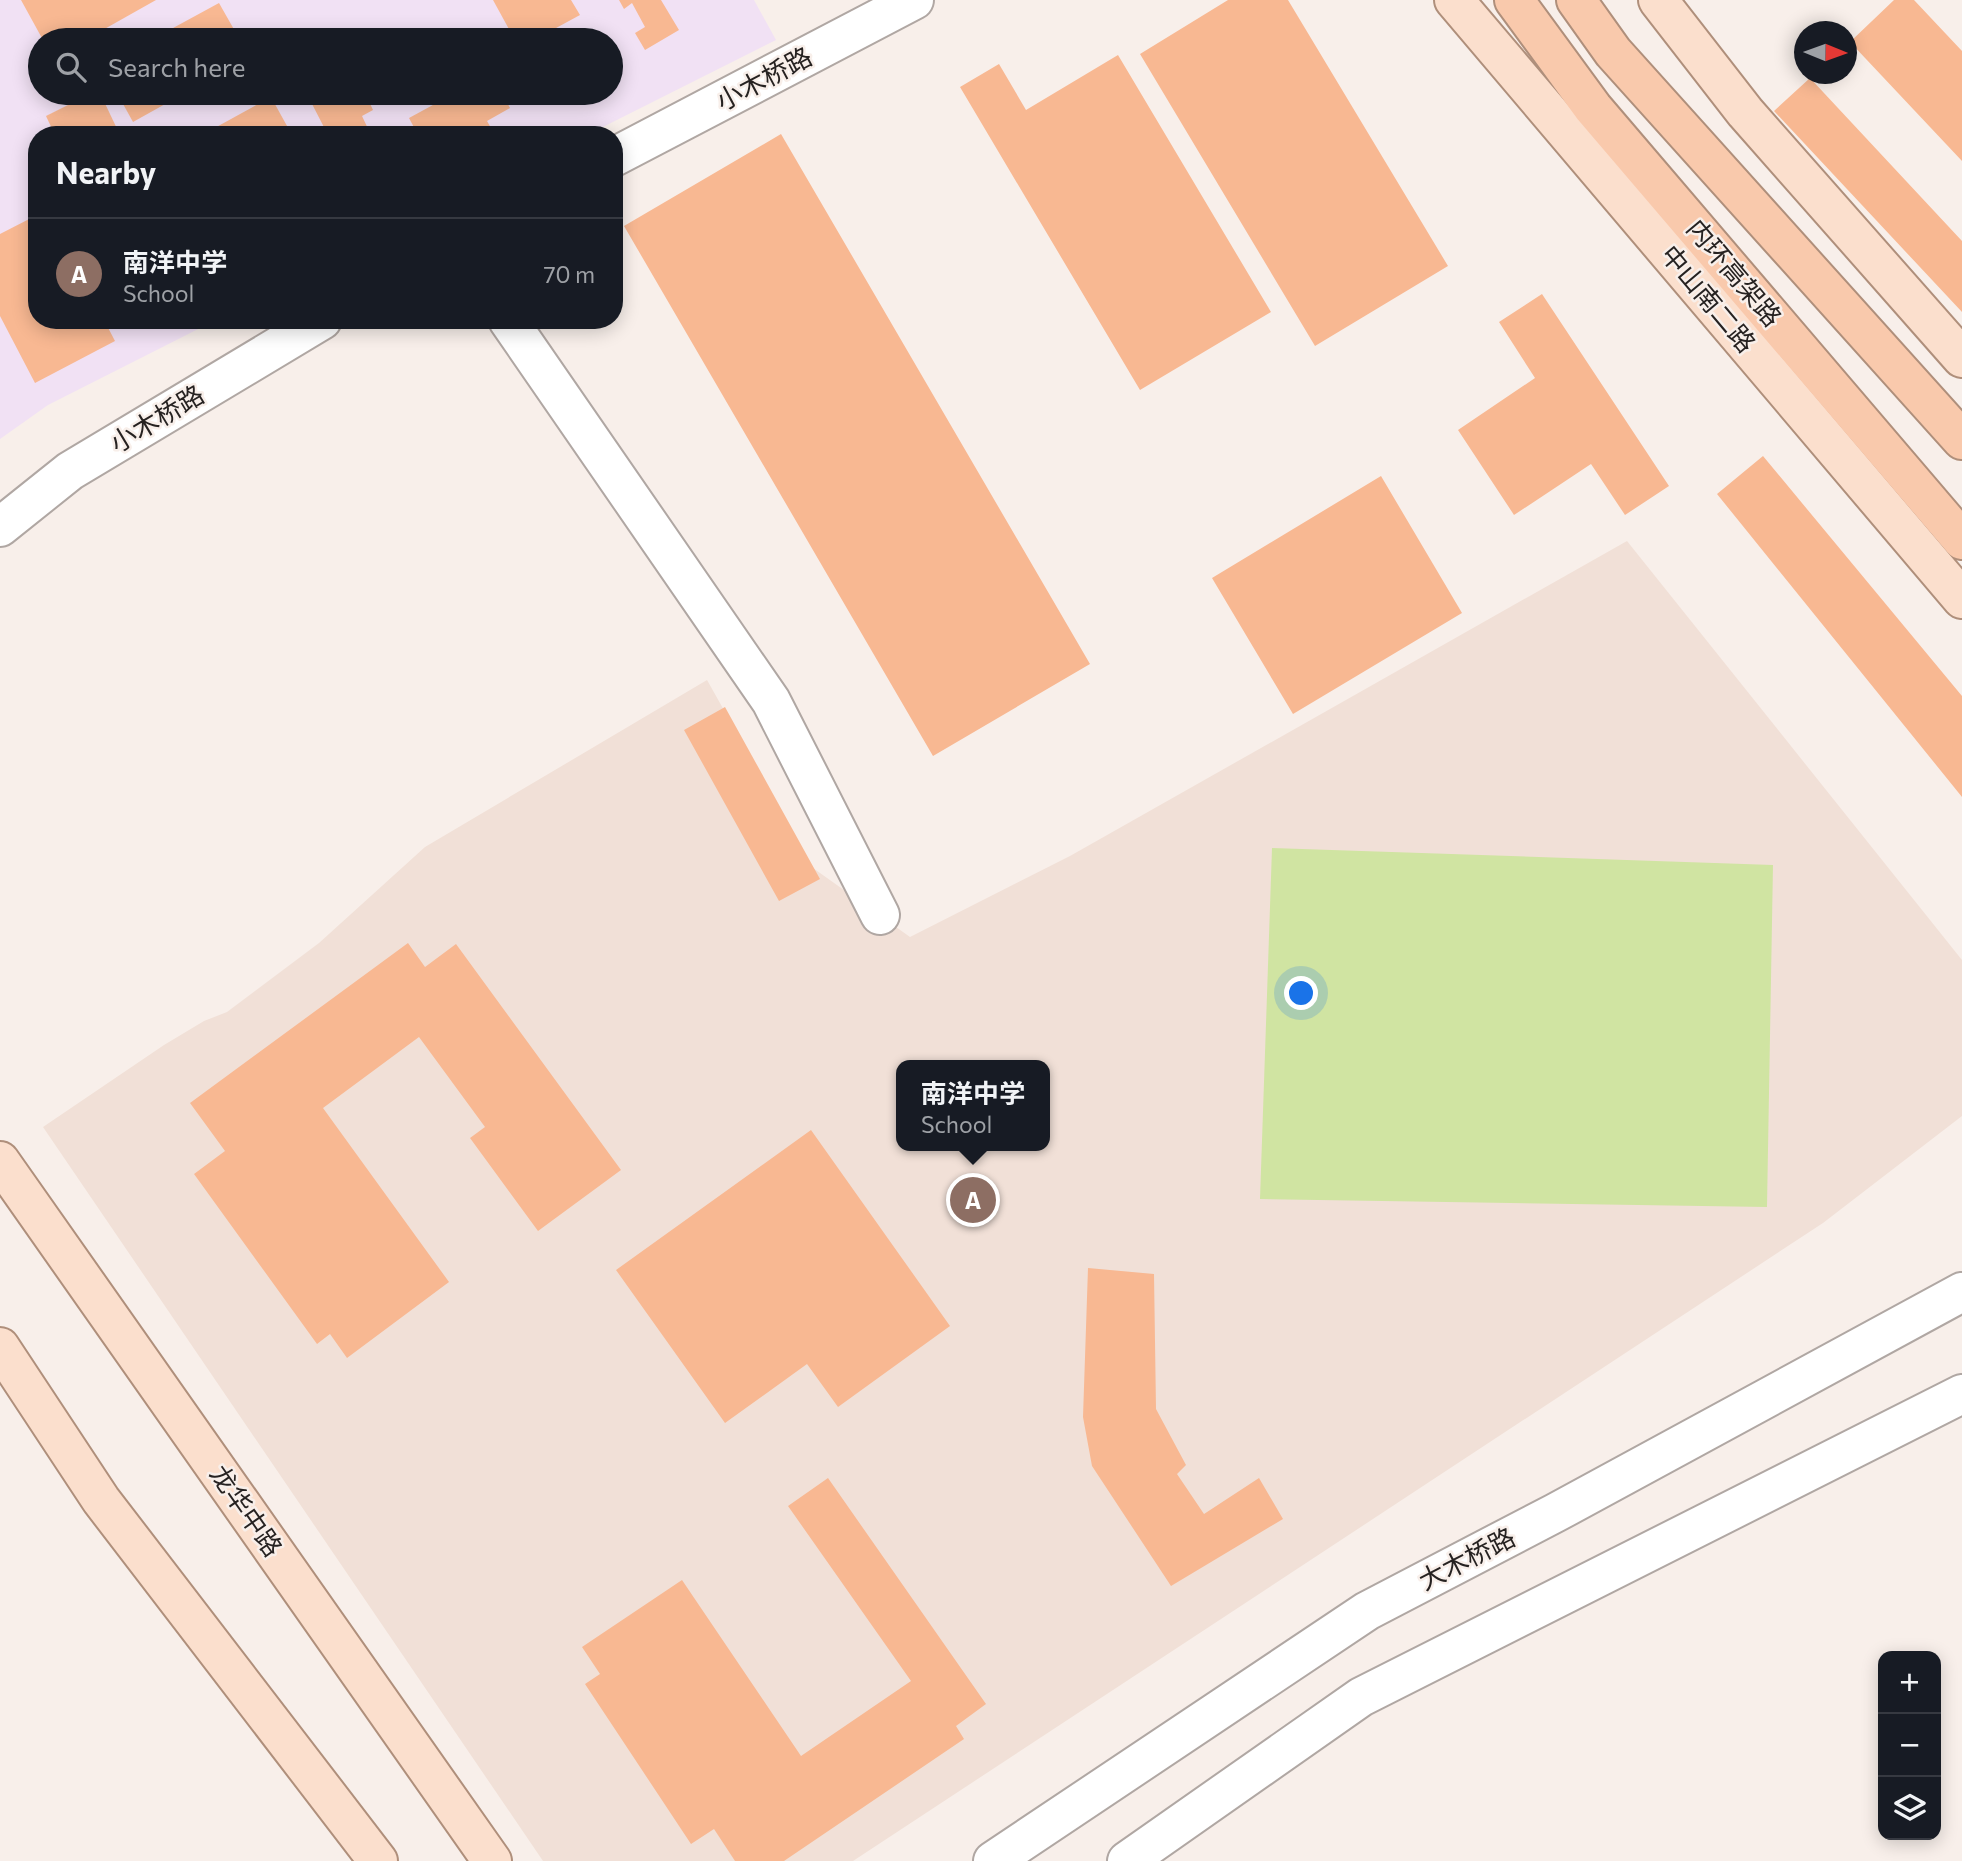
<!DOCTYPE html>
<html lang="en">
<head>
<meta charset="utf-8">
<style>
	:root { --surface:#171b24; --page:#242831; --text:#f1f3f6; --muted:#9ea1a6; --line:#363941; --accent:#c63a22 }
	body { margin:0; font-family:Commissioner,"Noto Sans SC",sans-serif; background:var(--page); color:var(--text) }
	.controls { position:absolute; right:21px; bottom:21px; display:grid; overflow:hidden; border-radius:14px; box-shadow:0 4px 18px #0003 }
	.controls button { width:63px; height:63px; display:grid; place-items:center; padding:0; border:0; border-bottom:2px solid var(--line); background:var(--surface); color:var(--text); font:35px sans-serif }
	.compass { position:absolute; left:1794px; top:21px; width:63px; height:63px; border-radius:50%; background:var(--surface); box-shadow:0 4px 18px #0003; rotate:91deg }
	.you { position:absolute; left:1302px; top:994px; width:24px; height:24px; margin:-18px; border:5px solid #fff; border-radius:50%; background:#1a73e8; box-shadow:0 0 0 10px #1a73e833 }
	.badge { display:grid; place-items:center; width:46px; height:46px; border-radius:50%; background:var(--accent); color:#fff; font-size:23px; font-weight:700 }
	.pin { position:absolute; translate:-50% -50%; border:4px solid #fff; box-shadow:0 2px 7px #0006 }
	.popup { position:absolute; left:896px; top:1060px; width:154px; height:91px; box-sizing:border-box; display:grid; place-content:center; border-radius:14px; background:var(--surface); filter:drop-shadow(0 2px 5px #0005); font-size:23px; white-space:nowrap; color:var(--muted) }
	.popup b { font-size:26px; color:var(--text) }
	.popup::after { content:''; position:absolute; left:50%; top:100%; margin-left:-14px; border:14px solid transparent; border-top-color:var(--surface) }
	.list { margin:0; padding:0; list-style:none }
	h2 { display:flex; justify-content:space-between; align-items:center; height:91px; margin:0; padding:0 28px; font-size:30px }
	h2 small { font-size:23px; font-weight:400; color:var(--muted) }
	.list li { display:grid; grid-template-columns:46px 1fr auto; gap:21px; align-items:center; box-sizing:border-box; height:112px; padding:0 28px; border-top:2px solid var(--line) }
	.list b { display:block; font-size:26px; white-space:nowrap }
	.list p { margin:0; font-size:23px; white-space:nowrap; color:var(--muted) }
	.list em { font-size:23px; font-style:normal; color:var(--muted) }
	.icon { flex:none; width:38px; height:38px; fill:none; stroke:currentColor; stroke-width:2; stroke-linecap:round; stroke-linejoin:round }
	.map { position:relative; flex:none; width:1962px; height:1861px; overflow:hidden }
	.search { position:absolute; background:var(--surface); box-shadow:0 4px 18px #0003; left:28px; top:28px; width:595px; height:77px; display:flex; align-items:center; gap:18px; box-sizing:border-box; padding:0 24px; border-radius:38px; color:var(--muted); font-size:26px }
	.panel { position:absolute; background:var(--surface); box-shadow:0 4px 18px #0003; left:28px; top:126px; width:595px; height:203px; border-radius:28px }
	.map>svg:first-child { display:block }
	.commercial { fill:#f1e1f4; fill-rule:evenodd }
	.built { fill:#f1e0d7; fill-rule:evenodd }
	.green { fill:#d0e4a2 }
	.building { fill:#f8b892 }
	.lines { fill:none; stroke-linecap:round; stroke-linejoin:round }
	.minor-casing { stroke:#b0a7a3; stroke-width:42 }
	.major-casing { stroke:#af8f7b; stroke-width:42 }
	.highway-casing { stroke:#af8f7b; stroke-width:42 }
	.minor { stroke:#fff; stroke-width:38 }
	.major { stroke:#fbdfcd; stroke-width:38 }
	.highway { stroke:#f9c9ac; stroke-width:38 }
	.labels { text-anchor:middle; stroke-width:5; stroke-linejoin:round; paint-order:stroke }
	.street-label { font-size:26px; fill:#262221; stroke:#f8efea }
</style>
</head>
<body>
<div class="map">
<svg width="1962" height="1861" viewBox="0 0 1962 1861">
	<rect width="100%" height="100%" fill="#f8efea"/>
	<path class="commercial" d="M 0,0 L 754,0 L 776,40 L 587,135 L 37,135 L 37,320 L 216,320 L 48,405 L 0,439 ZM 40,40 L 611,40 L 611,93 L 40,93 Z"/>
	<path class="built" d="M 1627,541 L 1962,960 L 1962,1116 L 1823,1223 L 853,1861 L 543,1861 L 43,1127 L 164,1045 L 204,1021 L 227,1012 L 319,943 L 425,847 L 707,680 L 813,868 L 910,937 L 1070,856 ZM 901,1065 L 1045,1065 L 1045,1146 L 901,1146 Z"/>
	<path class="green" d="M 1272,848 L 1773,865 L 1767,1207 L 1260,1199 Z"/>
	<path class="building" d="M 21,0 L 156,0 L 85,40 L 43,40 Z
		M 493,0 L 571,0 L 580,15 L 534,40 L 515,40 Z
		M 619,0 L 661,0 L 679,30 L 645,50 L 635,33 L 645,27 L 632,3 L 624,9 Z
		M 1228,0 L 1288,0 L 1448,266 L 1315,346 L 1140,54 Z
		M 1894,0 L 1914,0 L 1962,51 L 1962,161 L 1850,42 Z
		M 219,3 L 240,40 L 151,40 Z
		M 1118,55 L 1271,312 L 1140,390 L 960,87 L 999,64 L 1026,110 Z
		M 1810,78 L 1962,241 L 1962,312 L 1774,111 Z
		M 92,93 L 100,93 L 120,135 L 55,135 L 46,116 Z
		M 117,93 L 185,93 L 133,122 Z
		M 329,93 L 365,93 L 373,110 L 362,116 L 371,135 L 328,135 L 311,102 Z
		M 455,93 L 502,93 L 510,108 L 487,121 L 491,128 L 479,135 L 418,135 L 409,118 Z
		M 271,97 L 292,135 L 214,135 L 211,130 Z
		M 781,134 L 1090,664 L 933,756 L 624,226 Z
		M 37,215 L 37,320 L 104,320 L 115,341 L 35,383 L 0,316 L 0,234 Z
		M 1542,294 L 1669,486 L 1625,515 L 1591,464 L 1514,515 L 1458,430 L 1535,378 L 1499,322 Z
		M 1763,456 L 1962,696 L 1962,797 L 1717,494 Z
		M 1381,476 L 1462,613 L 1293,714 L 1212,578 Z
		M 725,707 L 820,879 L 779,901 L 684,730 Z
		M 408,943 L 425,967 L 456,944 L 621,1170 L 538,1231 L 470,1138 L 485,1127 L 419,1037 L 323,1108 L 449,1282 L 347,1358 L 330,1334 L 317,1344 L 194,1174 L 225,1151 L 190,1103 Z
		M 811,1130 L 950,1326 L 838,1407 L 807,1364 L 725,1423 L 616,1270 Z
		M 1088,1268 L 1154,1274 L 1156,1409 L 1186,1465 L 1177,1474 L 1204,1514 L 1259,1478 L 1283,1519 L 1171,1586 L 1092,1466 L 1083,1417 Z
		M 828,1478 L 986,1704 L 956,1726 L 964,1739 L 784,1861 L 735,1861 L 714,1829 L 691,1844 L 585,1684 L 600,1674 L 582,1647 L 682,1580 L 801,1756 L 911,1681 L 788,1506 Z"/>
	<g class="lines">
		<defs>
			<path id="minor" d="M 614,157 L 914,0
				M 508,320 L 771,701 L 880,915
				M 0,527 L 70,471 L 322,320
				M 993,1861 L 1367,1611 L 1555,1513 L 1962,1292
				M 1127,1861 L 1361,1697 L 1962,1394"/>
			<path id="major" d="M 1454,0 L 1962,599
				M 1658,0 L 1745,112 L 1962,358
				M 0,1161 L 492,1861
				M 0,1347 L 101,1500 L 378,1861"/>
			<path id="highway" d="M 1514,0 L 1593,108 L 1962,540
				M 1576,0 L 1613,52 L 1962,440"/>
		</defs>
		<use href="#minor" class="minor-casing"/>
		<use href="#major" class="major-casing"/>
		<use href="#highway" class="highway-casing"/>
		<use href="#minor" class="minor"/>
		<use href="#major" class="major"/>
		<use href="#highway" class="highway"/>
	</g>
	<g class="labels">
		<g class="street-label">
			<text transform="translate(764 79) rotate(-28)" y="9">小木桥路</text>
			<text transform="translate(1734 273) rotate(50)" y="9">内环高架路</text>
			<text transform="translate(1708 299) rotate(50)" y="9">中山南二路</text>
			<text transform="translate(157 419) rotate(-31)" y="9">小木桥路</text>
			<text transform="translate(246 1511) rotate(55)" y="9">龙华中路</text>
			<text transform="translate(1467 1559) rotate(-27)" y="9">大木桥路</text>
		</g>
	</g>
</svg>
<div class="controls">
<button>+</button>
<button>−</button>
<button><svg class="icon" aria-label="layers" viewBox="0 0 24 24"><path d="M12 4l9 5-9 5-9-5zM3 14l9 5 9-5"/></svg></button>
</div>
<svg class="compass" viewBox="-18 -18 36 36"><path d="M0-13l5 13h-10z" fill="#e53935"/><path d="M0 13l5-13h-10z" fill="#9ea1a6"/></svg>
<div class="you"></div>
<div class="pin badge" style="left:973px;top:1200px;background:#8d6e63">A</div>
<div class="popup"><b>南洋中学</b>School</div>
<div class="search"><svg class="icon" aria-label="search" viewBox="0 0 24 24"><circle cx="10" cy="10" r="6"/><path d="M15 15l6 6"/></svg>Search here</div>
<section class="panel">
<h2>Nearby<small></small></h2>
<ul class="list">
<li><span class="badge" style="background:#8d6e63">A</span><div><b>南洋中学</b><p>School</p></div><em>70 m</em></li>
</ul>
</section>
</div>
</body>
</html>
